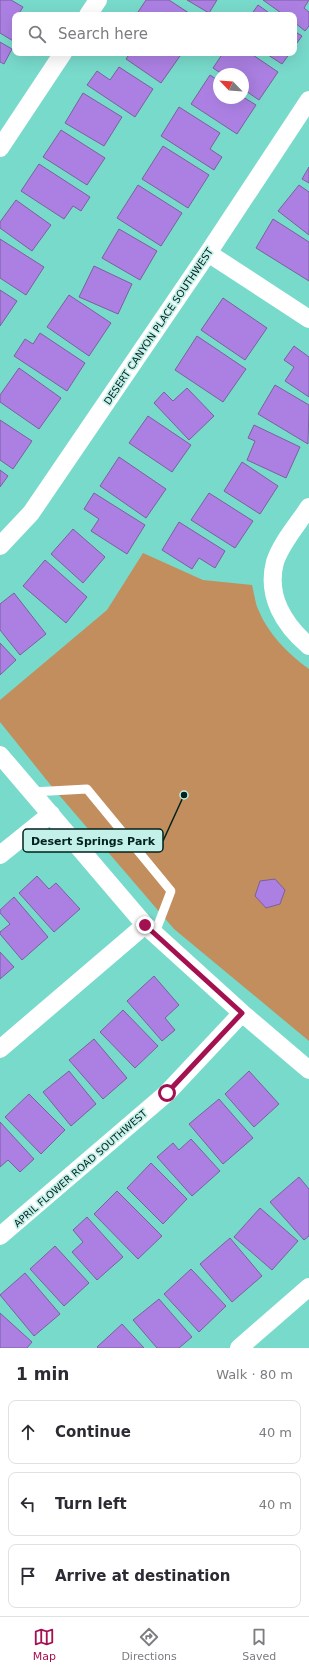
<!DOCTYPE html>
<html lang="en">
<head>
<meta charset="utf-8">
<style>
	:root { --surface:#fff; --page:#f7f7f7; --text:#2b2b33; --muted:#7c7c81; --line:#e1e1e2; --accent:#a41150 }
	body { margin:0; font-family:"DejaVu Sans",sans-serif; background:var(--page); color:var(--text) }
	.compass { position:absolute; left:213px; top:68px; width:36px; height:36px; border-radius:50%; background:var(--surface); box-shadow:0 4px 16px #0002; rotate:295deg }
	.stop { position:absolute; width:12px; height:12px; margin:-9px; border:3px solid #a41150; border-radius:50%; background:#fff }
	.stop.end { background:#a41150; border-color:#fff; box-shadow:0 1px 4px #0008 }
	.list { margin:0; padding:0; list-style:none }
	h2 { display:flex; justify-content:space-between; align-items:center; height:52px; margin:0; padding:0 16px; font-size:17px }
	h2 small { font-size:13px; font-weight:400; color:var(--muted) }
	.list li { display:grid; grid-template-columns:26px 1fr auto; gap:12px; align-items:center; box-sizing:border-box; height:64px; margin:0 8px 8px; padding:0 8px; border:1px solid var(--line); border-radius:8px }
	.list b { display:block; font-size:15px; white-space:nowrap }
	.list em { font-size:13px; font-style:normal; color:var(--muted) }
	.icon { flex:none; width:22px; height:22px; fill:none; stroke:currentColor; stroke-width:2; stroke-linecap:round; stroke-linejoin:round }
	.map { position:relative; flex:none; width:309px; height:1348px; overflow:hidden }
	.search { position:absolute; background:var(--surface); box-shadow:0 4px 16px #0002; left:12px; right:12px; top:12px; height:44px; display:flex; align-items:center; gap:10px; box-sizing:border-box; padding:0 14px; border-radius:8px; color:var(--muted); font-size:15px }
	.sheet { height:268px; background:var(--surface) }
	nav { display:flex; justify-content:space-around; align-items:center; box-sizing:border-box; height:56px; border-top:1px solid var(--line); background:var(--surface); font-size:11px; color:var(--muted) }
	nav a { display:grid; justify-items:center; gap:2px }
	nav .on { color:var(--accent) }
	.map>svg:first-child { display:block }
	.green { fill:#c28e5e }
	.building { fill:#ac80e3; stroke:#7a609c }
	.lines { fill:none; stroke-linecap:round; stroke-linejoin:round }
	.lane { stroke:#fff; stroke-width:9 }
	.street { stroke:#fff; stroke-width:18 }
	.route { stroke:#a41150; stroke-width:5 }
	.labels { text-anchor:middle; stroke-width:3.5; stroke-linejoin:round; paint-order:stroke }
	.street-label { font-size:10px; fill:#01211d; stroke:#c3f1e9 }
	.leader { fill:none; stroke:#01211d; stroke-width:1.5 }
	.callout-dot { fill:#01211d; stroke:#c3f1e9; stroke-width:1.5 }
	.callout { fill:#c3f1e9; stroke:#01211d; stroke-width:1.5 }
	.callout-label { font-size:11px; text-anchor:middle; font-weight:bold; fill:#01211d }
</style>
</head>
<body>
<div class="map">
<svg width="309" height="1348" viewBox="0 0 309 1348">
	<rect width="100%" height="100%" fill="#78dacb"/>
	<path class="green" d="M 143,553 L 203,580 L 252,585 C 254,592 255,602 258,609 C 268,634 288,654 309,669 L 309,1041 L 174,929 L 53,788 L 0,722 L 0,700 L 107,610 Z"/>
	<path class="building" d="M 0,0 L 11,0 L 23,7 L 18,15 L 15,15 L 13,23 L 15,24 L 15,42 L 0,33 Z
		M 146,0 L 169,0 L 192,15 L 136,15 Z
		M 187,0 L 217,0 L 209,13 Z
		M 263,0 L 309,0 L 304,8 L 309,12 L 309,26 L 305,31 L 294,22 L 294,15 L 284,15 Z
		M 258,5 L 272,15 L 251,15 Z
		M 294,31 L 302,36 L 294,47 Z
		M 0,42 L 12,49 L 4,64 L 0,62 Z
		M 130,53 L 175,53 L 180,56 L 161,83 L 126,59 Z
		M 223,53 L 250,53 L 278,72 L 259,100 L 243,89 L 243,74 L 222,74 L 213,68 Z
		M 265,53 L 290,53 L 282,64 Z
		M 119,67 L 153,89 L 135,117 L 87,85 L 97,71 L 110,80 Z
		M 210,75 L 219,81 L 219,98 L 243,97 L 256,105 L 237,134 L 191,104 Z
		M 83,93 L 122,117 L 104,146 L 65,123 Z
		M 179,107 L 220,133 L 210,149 L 222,157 L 214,170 L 161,136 Z
		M 61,130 L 105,158 L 87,185 L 43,157 Z
		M 163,146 L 209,175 L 188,208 L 142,179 Z
		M 39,164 L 90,197 L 81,211 L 73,206 L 64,219 L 21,191 Z
		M 309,167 L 309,183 L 302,179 Z
		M 138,185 L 182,213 L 161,246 L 117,218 Z
		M 299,185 L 309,192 L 309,235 L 278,211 Z
		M 16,200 L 51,225 L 32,251 L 0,228 L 0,222 Z
		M 273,219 L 309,242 L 309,281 L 256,248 Z
		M 119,229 L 157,251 L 140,280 L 102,258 Z
		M 0,239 L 44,267 L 26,295 L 0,278 Z
		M 94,266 L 132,284 L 118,314 L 79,297 Z
		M 0,290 L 17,301 L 0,326 Z
		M 69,295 L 111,323 L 89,356 L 47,327 Z
		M 223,298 L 267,328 L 245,360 L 201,330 Z
		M 40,333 L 85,363 L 67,391 L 14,356 L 25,339 L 33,344 Z
		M 197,336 L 246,369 L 223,402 L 175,370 Z
		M 294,346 L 309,357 L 309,397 L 285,381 L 294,367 L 284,360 Z
		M 19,368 L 61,398 L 39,429 L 0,402 L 0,395 Z
		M 275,385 L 309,405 L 308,444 L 258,414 Z
		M 187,388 L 214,416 L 189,440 L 154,403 L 164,392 L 173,401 Z
		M 148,416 L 191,445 L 172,472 L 129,443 Z
		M 0,420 L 32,441 L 13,469 L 0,460 Z
		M 254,425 L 300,447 L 286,478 L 247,460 L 255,441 L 248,438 Z
		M 119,457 L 166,489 L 146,518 L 100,486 Z
		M 242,462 L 278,486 L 260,514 L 224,491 Z
		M 0,470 L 8,476 L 0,487 Z
		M 94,493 L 145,525 L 127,554 L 91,531 L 99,519 L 84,509 Z
		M 209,493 L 253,521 L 235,548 L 191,520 Z
		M 179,522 L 225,551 L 215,568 L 199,558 L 192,569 L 162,550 Z
		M 73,529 L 105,557 L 83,583 L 51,554 Z
		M 45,560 L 87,597 L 66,623 L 23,586 Z
		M 14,593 L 46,634 L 20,655 L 0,630 L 0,604 Z
		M 0,643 L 16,660 L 0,675 Z
		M 37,876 L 49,889 L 56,883 L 80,909 L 54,932 L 19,893 Z
		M 275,879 L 285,890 L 280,904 L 266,908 L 255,896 L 260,881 Z
		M 14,897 L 48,937 L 22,960 L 0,934 L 0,932 L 10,924 L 0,913 L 0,910 Z
		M 0,952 L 14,967 L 0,979 Z
		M 154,976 L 179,1005 L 165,1018 L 175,1030 L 162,1041 L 127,1001 Z
		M 123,1010 L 158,1046 L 135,1068 L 100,1032 Z
		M 94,1039 L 127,1078 L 103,1099 L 69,1060 Z
		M 69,1071 L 96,1104 L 71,1126 L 43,1092 Z
		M 249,1071 L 279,1104 L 254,1127 L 225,1094 Z
		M 29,1094 L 65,1130 L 41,1154 L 5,1117 Z
		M 219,1099 L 253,1138 L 223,1164 L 189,1124 Z
		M 0,1122 L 34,1159 L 20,1172 L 8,1160 L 0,1167 Z
		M 191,1139 L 220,1171 L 192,1196 L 157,1157 L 173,1143 L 179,1150 Z
		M 151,1163 L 187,1199 L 163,1224 L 127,1188 Z
		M 299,1177 L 309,1189 L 309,1236 L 304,1240 L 270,1202 Z
		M 117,1191 L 162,1236 L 138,1259 L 94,1214 Z
		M 260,1208 L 298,1241 L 272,1270 L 234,1237 Z
		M 87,1217 L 123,1257 L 97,1280 L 72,1252 L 83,1242 L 73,1230 Z
		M 230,1238 L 262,1276 L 232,1302 L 200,1264 Z
		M 55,1246 L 89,1283 L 64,1306 L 30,1269 Z
		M 191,1269 L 226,1306 L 199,1332 L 164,1294 Z
		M 25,1273 L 60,1314 L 34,1336 L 0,1295 Z
		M 159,1299 L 192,1337 L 179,1348 L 157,1348 L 133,1320 Z
		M 0,1313 L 32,1342 L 27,1348 L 0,1348 Z
		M 122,1324 L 144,1348 L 98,1348 L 97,1347 Z"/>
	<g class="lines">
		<path class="lane" d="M 32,792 L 87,789 L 171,891 L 155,933"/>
		<path class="street" d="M 88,15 L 98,0
			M 0,148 L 63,53
			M 208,253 L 309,319
			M 309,507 C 298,524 281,543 275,562 C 266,596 284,625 309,646
			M 0,546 L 31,513 L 208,253 L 309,100
			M 0,755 L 145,925 L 242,1013 L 309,1070
			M 0,855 L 51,814
			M 0,1049 L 145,925
			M 0,1236 L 167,1093 L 242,1013
			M 239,1348 L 309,1287"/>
	</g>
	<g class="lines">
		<path class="route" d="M 145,925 L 242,1013 L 167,1093"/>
	</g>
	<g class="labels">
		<g class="street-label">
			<text transform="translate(158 326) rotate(-56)" y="4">DESERT CANYON PLACE SOUTHWEST</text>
			<text transform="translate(80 1168) rotate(-41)" y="4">APRIL FLOWER ROAD SOUTHWEST</text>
		</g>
	</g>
	<path class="leader" d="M184 795L163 841"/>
	<circle class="callout-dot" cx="184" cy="795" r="4"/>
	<rect class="callout" x="23" y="829" width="140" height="23" rx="4"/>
	<g class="callout-label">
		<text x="93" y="845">Desert Springs Park</text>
	</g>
</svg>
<svg class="compass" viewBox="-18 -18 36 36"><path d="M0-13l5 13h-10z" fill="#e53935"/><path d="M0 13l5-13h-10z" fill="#7c7c81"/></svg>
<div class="stop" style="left:167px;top:1093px"></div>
<div class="stop end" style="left:145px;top:925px"></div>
<div class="search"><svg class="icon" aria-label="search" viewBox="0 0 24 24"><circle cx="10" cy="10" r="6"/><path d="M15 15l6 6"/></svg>Search here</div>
</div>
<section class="sheet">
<h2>1 min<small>Walk · 80 m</small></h2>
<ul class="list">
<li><svg class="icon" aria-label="ahead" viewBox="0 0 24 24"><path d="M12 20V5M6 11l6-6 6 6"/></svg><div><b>Continue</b></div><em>40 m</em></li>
<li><svg class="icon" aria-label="left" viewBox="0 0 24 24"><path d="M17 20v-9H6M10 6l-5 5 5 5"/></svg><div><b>Turn left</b></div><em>40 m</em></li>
<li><svg class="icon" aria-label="arrive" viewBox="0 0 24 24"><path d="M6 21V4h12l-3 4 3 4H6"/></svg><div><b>Arrive at destination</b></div></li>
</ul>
</section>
<nav>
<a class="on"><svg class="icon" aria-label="map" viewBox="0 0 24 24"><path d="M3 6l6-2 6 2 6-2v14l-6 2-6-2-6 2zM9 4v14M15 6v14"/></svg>Map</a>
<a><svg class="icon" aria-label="directions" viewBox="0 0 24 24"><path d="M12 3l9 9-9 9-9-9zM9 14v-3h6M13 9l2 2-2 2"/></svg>Directions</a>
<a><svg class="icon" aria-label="saved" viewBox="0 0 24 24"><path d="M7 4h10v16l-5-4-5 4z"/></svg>Saved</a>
</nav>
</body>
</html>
